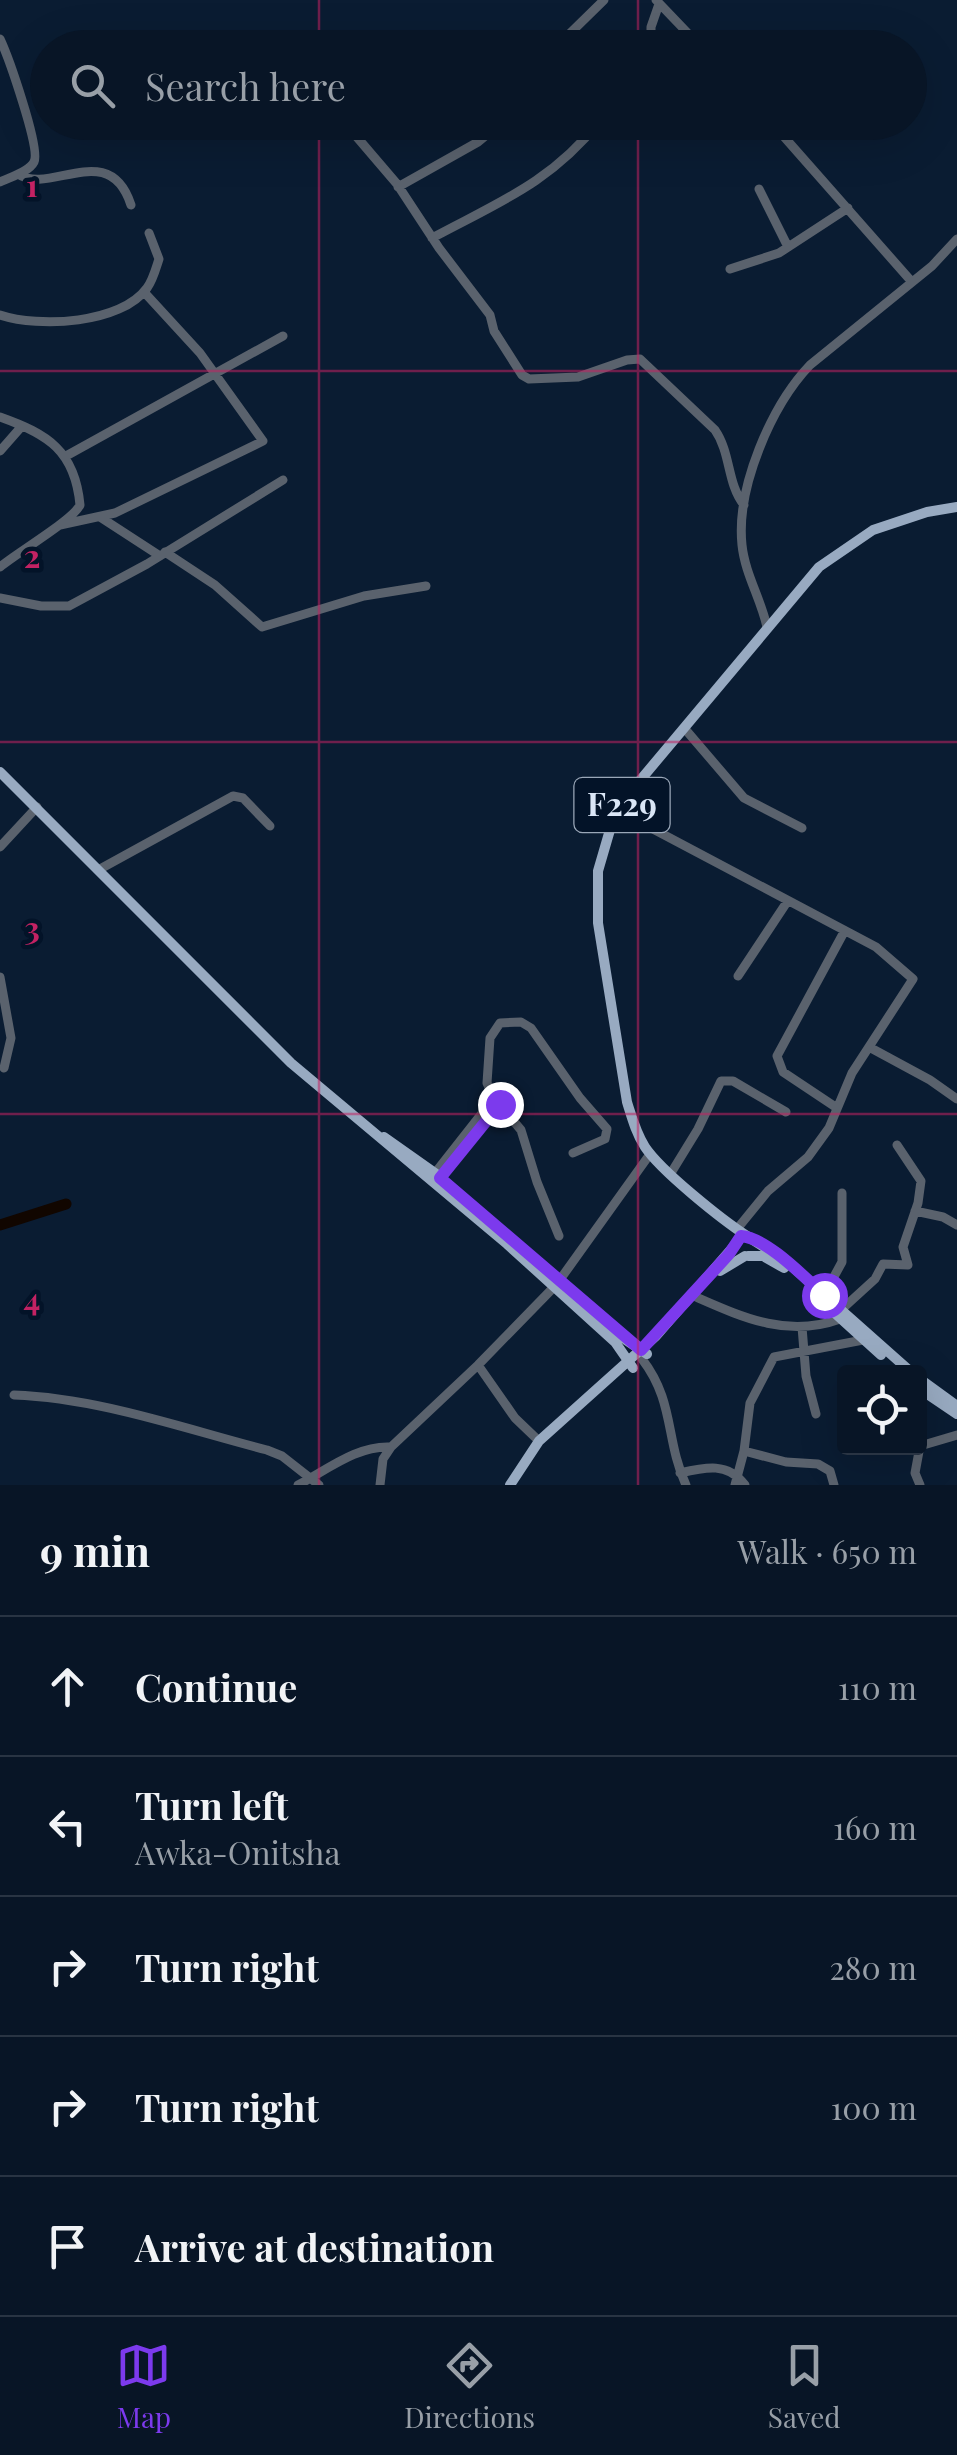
<!DOCTYPE html>
<html lang="en">
<head>
<meta charset="utf-8">
<style>
	:root { --surface:#081526; --page:#162232; --text:#f1f3f6; --muted:#989fa7; --line:#293443; --accent:#7c3aed }
	body { margin:0; font-family:"Playfair Display",serif; background:var(--page); color:var(--text) }
	.controls { position:absolute; right:30px; bottom:30px; display:grid; overflow:hidden; border-radius:10px; box-shadow:0 10px 40px #0002 }
	.controls button { width:90px; height:90px; display:grid; place-items:center; padding:0; border:0; border-bottom:2px solid var(--line); background:var(--surface); color:var(--text); font:50px sans-serif }
	.stop { position:absolute; width:30px; height:30px; margin:-22px; border:8px solid #7c3aed; border-radius:50%; background:#fff }
	.stop.end { background:#7c3aed; border-color:#fff; box-shadow:0 2px 10px #0008 }
	.list { margin:0; padding:0; list-style:none }
	h2 { display:flex; justify-content:space-between; align-items:center; height:130px; margin:0; padding:0 40px; font-size:42px }
	h2 small { font-size:32px; font-weight:400; color:var(--muted) }
	.list li { display:grid; grid-template-columns:65px 1fr auto; gap:30px; align-items:center; box-sizing:border-box; height:140px; padding:0 40px; border-top:2px solid var(--line) }
	.list b { display:block; font-size:38px; white-space:nowrap }
	.list p { margin:0; font-size:32px; white-space:nowrap; color:var(--muted) }
	.list em { font-size:32px; font-style:normal; color:var(--muted) }
	.icon { flex:none; width:55px; height:55px; fill:none; stroke:currentColor; stroke-width:2; stroke-linecap:round; stroke-linejoin:round }
	.map { position:relative; flex:none; width:957px; height:1485px; overflow:hidden }
	.search { position:absolute; background:var(--surface); box-shadow:0 10px 40px #0002; left:30px; right:30px; top:30px; height:110px; display:flex; align-items:center; gap:25px; box-sizing:border-box; padding:0 35px; border-radius:55px; color:var(--muted); font-size:38px }
	.sheet { height:830px; background:var(--surface) }
	nav { display:flex; justify-content:space-around; align-items:center; box-sizing:border-box; height:140px; border-top:2px solid var(--line); background:var(--surface); font-size:28px; color:var(--muted) }
	nav a { display:grid; justify-items:center; gap:5px }
	nav .on { color:var(--accent) }
	.map>svg:first-child { display:block }
	.lines { fill:none; stroke-linecap:round; stroke-linejoin:round }
	.river { stroke:#110600; stroke-width:11 }
	.minor { stroke:#5a626d; stroke-width:9 }
	.major { stroke:#98aac1; stroke-width:10 }
	.route { stroke:#7c3aed; stroke-width:12 }
	.grid { fill:none; stroke:#c32263; stroke-width:2.5; stroke-opacity:0.55 }
	.labels { text-anchor:middle; stroke-width:9; stroke-linejoin:round; paint-order:stroke }
	.shield { fill:#031328; stroke:#9aa7b8; stroke-width:2.5 }
	.shield-label { font-size:32px; font-weight:bold; fill:#dae6f6 }
	.grid-label { font-size:32px; text-anchor:middle; font-weight:bold; fill:#c32263; stroke:#031328; stroke-width:9; stroke-linejoin:round; paint-order:stroke }
</style>
</head>
<body>
<div class="map">
<svg width="957" height="1485" viewBox="0 0 957 1485">
	<rect width="100%" height="100%" fill="#0a1c32"/>
	<g class="lines">
		<path class="river" d="M 0,1225 L 66,1204"/>
		<path class="minor" d="M 656,0 L 702,48
			M 0,39 C 8,56 41,149 34,162 C 29,172 10,177 0,182
			M 555,48 L 604,0
			M 651,48 L 651,27 L 659,4
			M 344,122 L 397,184 L 439,248 L 490,315 L 494,331 L 522,375 L 529,379 L 578,377 L 627,360 L 640,359 L 715,430 C 731,453 727,484 744,505
			M 771,122 L 912,282
			M 18,174 C 50,196 109,138 131,205
			M 398,187 L 478,142 L 502,122
			M 759,189 L 788,247
			M 432,238 C 499,202 550,183 599,122
			M 730,269 L 779,253 L 848,208
			M 0,315 C 39,328 121,324 147,288 C 153,280 156,268 159,259 L 149,233
			M 0,417 C 48,434 75,451 80,505 C 73,520 18,552 0,567
			M 0,451 L 22,426
			M 66,456 L 283,336
			M 100,517 L 160,556
			M 60,525 L 115,513 L 263,441 L 200,353 L 144,292
			M 165,552 L 215,585 L 262,627 L 364,596 L 426,586
			M 0,598 L 41,606 L 69,606 L 147,564 L 283,480
			M 767,627 C 761,599 745,574 742,545 C 736,488 771,406 810,365 L 932,266 L 957,239
			M 685,729 L 744,798 L 802,828
			M 619,811 L 876,947 L 913,979 L 852,1073 L 829,1128 L 808,1157 L 768,1191 L 737,1229
			M 0,847 L 37,807
			M 100,869 L 233,796 L 243,798 L 270,826
			M 738,976 L 787,902
			M 0,977 L 11,1038 L 4,1068
			M 869,1047 L 930,1080 L 957,1099
			M 837,1108 L 783,1072 L 777,1056 L 844,932
			M 435,1173 L 494,1098
			M 671,1173 L 698,1129 L 721,1081 L 733,1081 L 786,1112
			M 440,1178 L 500,1105
			M 915,1211 L 943,1217 L 957,1225
			M 559,1236 L 537,1182 L 521,1130 L 494,1098 L 487,1083 L 490,1038 L 500,1023 L 521,1022 L 531,1028 L 580,1098 L 607,1129 L 605,1139 L 573,1153
			M 559,1281 L 650,1154
			M 824,1295 L 842,1262 L 842,1193
			M 696,1297 C 744,1318 788,1338 840,1319
			M 841,1310 L 875,1279 L 883,1264 L 908,1265 L 903,1247 L 918,1203 L 921,1181 L 897,1145
			M 802,1327 L 806,1376 L 816,1414
			M 642,1359 C 675,1402 665,1439 686,1485
			M 478,1365 L 515,1418 L 539,1441
			M 14,1395 C 99,1398 185,1429 267,1450 L 282,1456 L 319,1485
			M 920,1446 L 915,1473 L 920,1485
			M 920,1446 L 957,1435
			M 892,1448 L 916,1448
			M 744,1451 L 786,1462 L 818,1464 L 830,1471 L 834,1485
			M 680,1473 C 706,1467 728,1462 745,1485
			M 298,1485 C 327,1470 357,1445 391,1447
			M 380,1485 L 383,1459 L 391,1447 L 478,1365 L 554,1287
			M 735,1485 L 744,1451 L 750,1403 L 774,1357 L 863,1340"/>
		<path class="major" d="M 0,772 L 291,1063 L 507,1244 L 615,1342 L 633,1368
			M 384,1137 L 435,1173 L 492,1223
			M 747,1236 C 721,1219 661,1171 645,1147 C 636,1133 632,1118 627,1102 L 598,923 L 598,871 L 612,823 L 627,796 L 819,567 L 873,530 L 927,512 L 957,507
			M 513,1240 L 626,1340 L 647,1354
			M 753,1240 L 787,1262 L 911,1372
			M 748,1256 L 763,1256 L 784,1268
			M 720,1271 L 745,1256
			M 827,1306 L 881,1355
			M 920,1379 L 957,1406
			M 920,1389 L 957,1414
			M 510,1485 L 539,1441 L 656,1336 L 734,1246"/>
	</g>
	<g class="lines">
		<path class="route" d="M 500,1104 L 440,1178 L 641,1350 L 729,1254 L 741,1236 C 767,1238 804,1277 824,1295"/>
	</g>
	<path class="grid" d="M 319,0 L 319,48M 638,0 L 638,48M 319,122 L 319,1485M 638,122 L 638,1485M 0,371 L 957,371M 0,742 L 957,742M 0,1114 L 957,1114"/>
	<g class="labels">
		<rect class="shield" x="574.5" y="778" width="95" height="54" rx="8"/>
		<g class="shield-label">
			<text x="622" y="816">F229</text>
		</g>
	</g>
	<g class="grid-label">
		<text x="32" y="197">1</text>
		<text x="32" y="568">2</text>
		<text x="32" y="940">3</text>
		<text x="32" y="1311">4</text>
	</g>
</svg>
<div class="controls">
<button><svg class="icon" aria-label="locate" viewBox="0 0 24 24"><circle cx="12" cy="12" r="6"/><path d="M12 2v4M12 18v4M2 12h4M18 12h4"/></svg></button>
</div>
<div class="stop" style="left:824px;top:1295px"></div>
<div class="stop end" style="left:500px;top:1104px"></div>
<div class="search"><svg class="icon" aria-label="search" viewBox="0 0 24 24"><circle cx="10" cy="10" r="6"/><path d="M15 15l6 6"/></svg>Search here</div>
</div>
<section class="sheet">
<h2>9 min<small>Walk · 650 m</small></h2>
<ul class="list">
<li><svg class="icon" aria-label="ahead" viewBox="0 0 24 24"><path d="M12 20V5M6 11l6-6 6 6"/></svg><div><b>Continue</b></div><em>110 m</em></li>
<li><svg class="icon" aria-label="left" viewBox="0 0 24 24"><path d="M17 20v-9H6M10 6l-5 5 5 5"/></svg><div><b>Turn left</b><p>Awka-Onitsha</p></div><em>160 m</em></li>
<li><svg class="icon" aria-label="right" viewBox="0 0 24 24"><path d="M7 20v-9h11M14 6l5 5-5 5"/></svg><div><b>Turn right</b></div><em>280 m</em></li>
<li><svg class="icon" aria-label="right" viewBox="0 0 24 24"><path d="M7 20v-9h11M14 6l5 5-5 5"/></svg><div><b>Turn right</b></div><em>100 m</em></li>
<li><svg class="icon" aria-label="arrive" viewBox="0 0 24 24"><path d="M6 21V4h12l-3 4 3 4H6"/></svg><div><b>Arrive at destination</b></div></li>
</ul>
</section>
<nav>
<a class="on"><svg class="icon" aria-label="map" viewBox="0 0 24 24"><path d="M3 6l6-2 6 2 6-2v14l-6 2-6-2-6 2zM9 4v14M15 6v14"/></svg>Map</a>
<a><svg class="icon" aria-label="directions" viewBox="0 0 24 24"><path d="M12 3l9 9-9 9-9-9zM9 14v-3h6M13 9l2 2-2 2"/></svg>Directions</a>
<a><svg class="icon" aria-label="saved" viewBox="0 0 24 24"><path d="M7 4h10v16l-5-4-5 4z"/></svg>Saved</a>
</nav>
</body>
</html>
